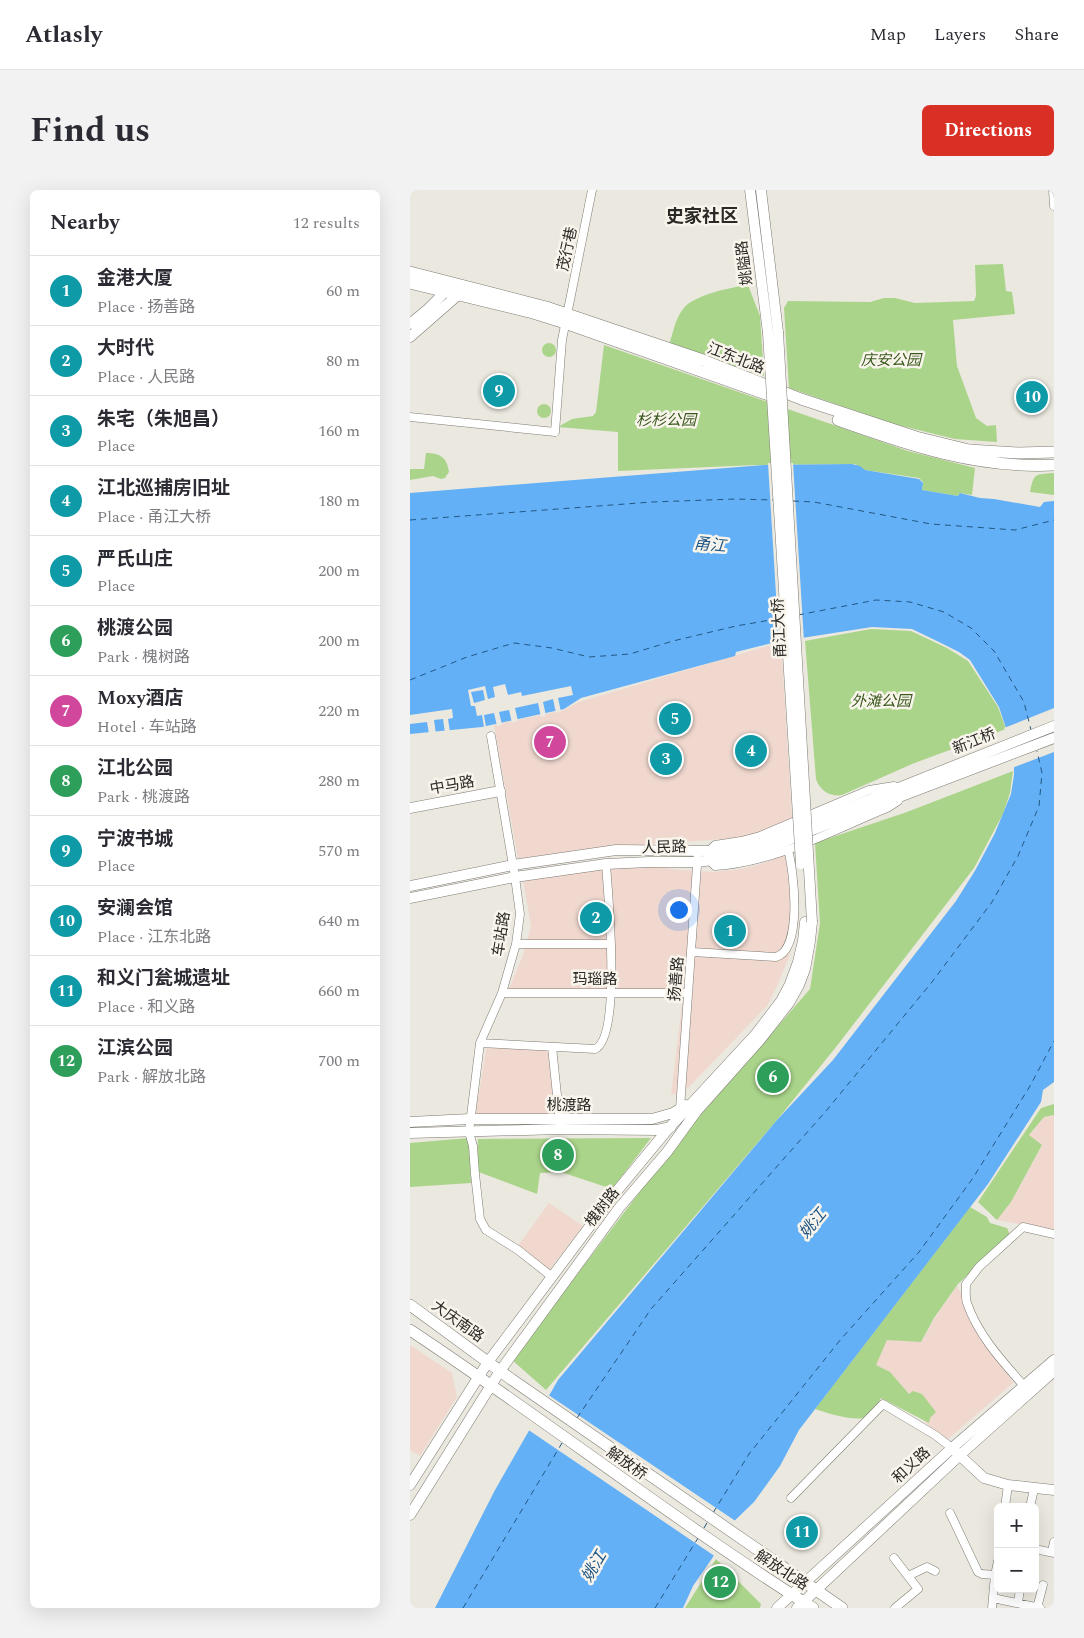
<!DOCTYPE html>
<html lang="en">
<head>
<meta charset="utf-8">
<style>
	:root { --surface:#fff; --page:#f2f2f3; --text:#2b2b33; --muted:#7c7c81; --line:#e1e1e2; --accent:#d93025 }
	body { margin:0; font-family:Spectral,"Noto Sans SC",serif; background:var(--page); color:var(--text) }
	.controls { position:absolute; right:15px; bottom:15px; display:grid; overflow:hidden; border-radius:8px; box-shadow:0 5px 20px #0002 }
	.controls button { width:45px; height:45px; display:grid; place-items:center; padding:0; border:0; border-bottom:1px solid var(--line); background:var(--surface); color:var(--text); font:25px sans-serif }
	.you { position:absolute; left:268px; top:719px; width:18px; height:18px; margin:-12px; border:4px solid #fff; border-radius:50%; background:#1a73e8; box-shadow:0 0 0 8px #1a73e833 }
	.badge { display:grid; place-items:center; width:32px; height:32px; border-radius:50%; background:var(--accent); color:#fff; font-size:16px; font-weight:700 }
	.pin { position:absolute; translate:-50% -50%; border:2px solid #fff; box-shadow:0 1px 5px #0006 }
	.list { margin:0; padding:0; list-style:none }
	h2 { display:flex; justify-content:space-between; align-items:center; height:65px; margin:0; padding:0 20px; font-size:21px }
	h2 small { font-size:16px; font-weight:400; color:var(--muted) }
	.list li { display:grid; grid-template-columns:32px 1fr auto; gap:15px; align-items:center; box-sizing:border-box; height:70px; padding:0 20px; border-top:1px solid var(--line) }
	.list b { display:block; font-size:19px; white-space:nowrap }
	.list p { margin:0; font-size:16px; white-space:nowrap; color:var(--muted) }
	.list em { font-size:16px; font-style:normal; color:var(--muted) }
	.map { position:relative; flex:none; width:644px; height:1418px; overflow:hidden; border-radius:8px }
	header { display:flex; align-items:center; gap:30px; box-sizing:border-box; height:70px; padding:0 25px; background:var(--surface); border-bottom:1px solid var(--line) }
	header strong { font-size:24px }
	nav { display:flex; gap:28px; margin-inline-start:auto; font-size:18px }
	.intro { display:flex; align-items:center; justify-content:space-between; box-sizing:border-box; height:120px; padding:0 30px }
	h1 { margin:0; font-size:35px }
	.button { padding:12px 22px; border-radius:8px; background:var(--accent); color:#fff; font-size:18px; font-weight:700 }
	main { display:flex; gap:30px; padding:0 30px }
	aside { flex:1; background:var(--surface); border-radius:8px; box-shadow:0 5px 20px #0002 }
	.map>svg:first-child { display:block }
	.commercial { fill:#f0d8cf }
	.green { fill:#aad48a }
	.water { fill:#63b0f6 }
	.pier { fill:#ebe8df; fill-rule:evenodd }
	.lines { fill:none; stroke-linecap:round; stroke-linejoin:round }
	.ferry { stroke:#215785; stroke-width:1; stroke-dasharray:6 5; stroke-linecap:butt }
	.street-casing { stroke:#7e7b73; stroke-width:9 }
	.secondary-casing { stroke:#7e7b73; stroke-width:11 }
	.primary-casing { stroke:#7e7b73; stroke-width:12 }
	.street { stroke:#fff; stroke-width:8 }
	.secondary { stroke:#fff; stroke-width:10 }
	.primary { stroke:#fff; stroke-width:11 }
	.secondary-bridge-casing { stroke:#7e7b73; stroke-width:11; stroke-linecap:butt }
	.secondary-bridge { stroke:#fff; stroke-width:10 }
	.labels { text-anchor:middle; stroke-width:5; stroke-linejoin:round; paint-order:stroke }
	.street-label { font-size:15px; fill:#2a2925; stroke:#f9f5ec }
	.park-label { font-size:15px; font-style:italic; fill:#39581d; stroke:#f9f5ec }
	.water-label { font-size:16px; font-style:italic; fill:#215785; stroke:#f9f5ec }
	.quarter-label { font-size:18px; font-weight:bold; fill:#2a2925; stroke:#f9f5ec }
</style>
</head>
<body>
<header>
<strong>Atlasly</strong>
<nav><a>Map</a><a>Layers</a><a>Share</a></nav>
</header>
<div class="intro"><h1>Find us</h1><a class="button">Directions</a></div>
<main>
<aside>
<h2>Nearby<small>12 results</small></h2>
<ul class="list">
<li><span class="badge" style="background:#0f9aa8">1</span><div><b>金港大厦</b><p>Place · 扬善路</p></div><em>60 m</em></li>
<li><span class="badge" style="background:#0f9aa8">2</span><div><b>大时代</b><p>Place · 人民路</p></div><em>80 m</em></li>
<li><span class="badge" style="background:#0f9aa8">3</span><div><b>朱宅（朱旭昌）</b><p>Place</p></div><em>160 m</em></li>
<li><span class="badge" style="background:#0f9aa8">4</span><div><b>江北巡捕房旧址</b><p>Place · 甬江大桥</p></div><em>180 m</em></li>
<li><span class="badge" style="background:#0f9aa8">5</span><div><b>严氏山庄</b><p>Place</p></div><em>200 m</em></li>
<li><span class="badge" style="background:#2e9e5b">6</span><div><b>桃渡公园</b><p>Park · 槐树路</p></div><em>200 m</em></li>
<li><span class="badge" style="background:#d1479c">7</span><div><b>Moxy酒店</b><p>Hotel · 车站路</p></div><em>220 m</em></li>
<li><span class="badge" style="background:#2e9e5b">8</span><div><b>江北公园</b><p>Park · 桃渡路</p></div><em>280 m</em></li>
<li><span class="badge" style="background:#0f9aa8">9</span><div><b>宁波书城</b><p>Place</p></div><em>570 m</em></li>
<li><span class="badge" style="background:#0f9aa8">10</span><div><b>安澜会馆</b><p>Place · 江东北路</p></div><em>640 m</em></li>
<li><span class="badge" style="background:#0f9aa8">11</span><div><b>和义门瓮城遗址</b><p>Place · 和义路</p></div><em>660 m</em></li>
<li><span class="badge" style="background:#2e9e5b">12</span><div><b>江滨公园</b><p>Park · 解放北路</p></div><em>700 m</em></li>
</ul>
</aside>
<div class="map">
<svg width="644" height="1418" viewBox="0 0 644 1418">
	<rect width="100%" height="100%" fill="#ebe8df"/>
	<path class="commercial" d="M 371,452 L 382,628 L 347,643 L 329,648 L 201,657 L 108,669 L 84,535 L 154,520 L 169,512 Z
		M 381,663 L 386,737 L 379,767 L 367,796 L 357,816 L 274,902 L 261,905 L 274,799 L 99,799 L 113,765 L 121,737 L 113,689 L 232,675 L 271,680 L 303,682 L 330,679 L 348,675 Z
		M 77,856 L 141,858 L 147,924 L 65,925 Z
		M 644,925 L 644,1040 L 587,1030 L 601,1012 L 632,956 L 619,946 L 634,927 Z
		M 139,1013 L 173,1036 L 139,1080 L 107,1057 Z
		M 547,1096 L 603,1193 L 538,1249 L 520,1237 L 462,1178 L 472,1144 L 513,1149 L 524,1129 Z
		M 0,1155 L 42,1183 L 47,1207 L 10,1266 L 0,1260 Z"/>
	<path class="green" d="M 593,74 L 596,101 L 602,102 L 605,124 L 543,130 L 547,176 L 566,228 L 577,236 L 586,235 L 587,252 L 545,249 L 484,234 L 379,198 L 374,118 L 378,111 L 460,112 L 474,108 L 485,108 L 505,113 L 564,111 L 566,106 L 565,75 Z
		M 338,95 L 350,126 L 354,186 L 259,155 C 263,143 265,129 273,119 C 283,105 322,97 338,95 Z
		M132 160a7 7 0 1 1 14 0a7 7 0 1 1-14 0Z
		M 194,155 L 498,261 L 565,278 L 562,305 L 550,303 L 548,306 L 512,300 L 513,292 L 509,288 L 455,280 L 445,274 L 346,275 L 208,281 L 208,242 L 148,237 L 162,229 L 183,226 L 186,222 Z
		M127 221a7 7 0 1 1 14 0a7 7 0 1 1-14 0Z
		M 16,263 C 30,263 37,267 39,282 L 35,288 L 31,289 L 23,286 L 0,290 L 0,279 L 14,279 Z
		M 644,283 L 644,305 L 620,302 C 624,282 625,285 644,283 Z
		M 461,439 L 501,441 L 537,458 L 558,471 L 588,517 L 596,539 L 502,574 L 432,605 C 420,607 410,601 406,589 L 395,451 Z
		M 603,581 L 600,603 L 593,624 L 564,678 L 426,857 L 367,930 L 136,1200 L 102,1170 L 270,949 L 400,799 L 410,733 L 405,653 L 497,622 Z
		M 644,914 L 644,925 L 634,927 L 619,945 L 632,955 L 601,1012 L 587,1030 L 568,1012 L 631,918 Z
		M 59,948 L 61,993 L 0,997 L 0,953 Z
		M 241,948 L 202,999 L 151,982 L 130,983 L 127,1004 L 66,981 L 68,949 Z
		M 560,1017 L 577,1027 L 580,1033 L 597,1038 L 600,1045 L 548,1094 L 524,1128 L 511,1152 L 477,1150 L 466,1175 L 480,1182 L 499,1204 L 503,1201 L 512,1204 L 526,1222 L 520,1228 L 519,1233 L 471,1208 C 467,1215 464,1224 456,1227 C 445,1232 417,1223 405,1219 Z
		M 306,1369 L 351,1414 L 350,1418 L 275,1418 Z"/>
	<path class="water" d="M 442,274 L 450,276 L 455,280 L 509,289 L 513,293 L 512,300 L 548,306 L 550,303 L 570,308 L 584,309 L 630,317 L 634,312 L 644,311 L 644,892 L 633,900 L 631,912 L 578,994 L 389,1240 L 370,1276 L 344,1312 L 317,1338 L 303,1367 L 283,1396 L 273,1418 L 25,1418 L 85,1300 L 148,1190 L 367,930 L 423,870 L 546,711 L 566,679 L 585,643 L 601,604 L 604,585 L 604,562 L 589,517 L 560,470 L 549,462 L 529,452 L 502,439 L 462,437 L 366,452 L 326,462 L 325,466 L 171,508 L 154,519 L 72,537 L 0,544 L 0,303 L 354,275 Z"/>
	<path class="pier" d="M 358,273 L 383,273 L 394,451 L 369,454 Z
		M 95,494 L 98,505 L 111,502 L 112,506 L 161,496 L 163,505 L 148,508 L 151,522 L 146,523 L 143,509 L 133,512 L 136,526 L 131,527 L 128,513 L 105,518 L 108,531 L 102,533 L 99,520 L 89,522 L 92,535 L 87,536 L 84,523 L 74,525 L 76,537 L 74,537 L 72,525 L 67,526 L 65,516 L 61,516 L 58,500 L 75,496 L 78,509 L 85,507 L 83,497 ZM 73,500 L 75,510 L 64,513 L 61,502 Z
		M 644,518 L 644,562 L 602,578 L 602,562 L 594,538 Z
		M 42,519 L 43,528 L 38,529 L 40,542 L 35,543 L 33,529 L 24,530 L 26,544 L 19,544 L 17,532 L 0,534 L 0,525 Z
		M 137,1204 L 327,1332 L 319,1340 L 306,1367 L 117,1239 Z"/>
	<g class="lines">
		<path class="ferry" d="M 383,311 L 404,312 L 521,334 L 605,340 L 644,330
			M 0,330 L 242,312 L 326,309 L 364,310
			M 388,425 L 466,410 L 500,412 L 534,422 L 561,438 L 584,461 L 614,512 L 621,540
			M 0,490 L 57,467 L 104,453 L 142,458 L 179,467 L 220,464 L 263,451 L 326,436 L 372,428
			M 167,1228 L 241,1119 L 416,921 L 522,792 L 582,712 L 608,666 L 629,616 L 632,583 L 627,561
			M 303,1323 L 339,1264 L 431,1149 L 509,1062 L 563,988 L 620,896 L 644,851
			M 294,1338 L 298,1331
			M 53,1418 L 152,1253
			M 245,1418 L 288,1348"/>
		<defs>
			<path id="street" d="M 643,0 L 644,16
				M 0,227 L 145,242 L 152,150 L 182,0
				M 81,546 L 105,687 L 110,724 L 106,754 L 92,803 L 70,853 L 59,942 L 63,956 L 65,984 L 70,1029 L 76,1040 L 108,1060 L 141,1086
				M 299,661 L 305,655 L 331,651 L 350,646 L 459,600 L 484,596
				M 300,671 L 305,676 C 367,672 423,640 479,617 L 488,611
				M 106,754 L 201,754
				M 282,762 L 366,767 C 393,759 384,681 378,660
				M 92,803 L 278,803
				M 70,853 L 185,859 C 212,847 198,704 196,674
				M 142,857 L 150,934
				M 270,919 L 288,661
				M 614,1196 C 592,1171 568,1145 557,1113 C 555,1107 556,1100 556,1094 L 569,1077 L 613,1037 L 644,1044
				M 381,1308 L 473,1214 L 525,1245 L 542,1258
				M 595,1317 L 598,1295
				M 620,1317 L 624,1299
				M 540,1323 L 568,1382 L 572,1384 L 585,1385 L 582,1418
				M 625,1359 L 644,1363
				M 642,1362 L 644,1352
				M 484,1368 L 508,1399 L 485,1418
				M 585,1385 L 588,1371
				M 498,1386 L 517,1377 L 525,1381
				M 583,1408 L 630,1418
				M 608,1413 L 610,1399
				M 627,1418 L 633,1395"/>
			<path id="secondary" d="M 340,0 L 358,143
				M 351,0 L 368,142
				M 0,134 L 18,119 L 35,102
				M 0,147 L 48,105
				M 0,618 L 90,601
				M 0,696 L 103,675 L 206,660 L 299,661 L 335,658 L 353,652 L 644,536
				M 0,708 L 105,687 L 196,674 L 239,672 L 287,672 L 318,668 L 353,661 L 405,639 L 644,548
				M 0,932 L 60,929 L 242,929 L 263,923 L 276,915
				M 0,943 L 150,939 L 247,940 L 261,937
				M 546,1262 L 574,1288 L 598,1295 L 644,1300
				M 0,1295 L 78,1172 L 201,1008 L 259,938 L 345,845 L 371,811 L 380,794 L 388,772 L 393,751 L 395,732
				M 0,1325 L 90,1181 L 209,1018 L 257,962 L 286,922 L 350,850 L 379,813 L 389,795 L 395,779 L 400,751 L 402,732
				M 367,1418 L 542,1258 L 644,1170
				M 387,1418 L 550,1265 L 644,1181"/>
			<path id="primary" d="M 0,82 L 136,117 L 293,170 L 391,209 L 506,247 L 559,260 L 609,263 L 644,262
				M 0,93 L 123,123 L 155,133 L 370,209
				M 428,230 C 498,255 568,279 644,275
				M 0,1115 L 101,1189 L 432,1418
				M 0,1140 C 136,1230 265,1331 403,1418"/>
		</defs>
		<use href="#street" class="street-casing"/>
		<use href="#secondary" class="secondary-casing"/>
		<use href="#primary" class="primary-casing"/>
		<use href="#street" class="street"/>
		<use href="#secondary" class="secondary"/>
		<use href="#primary" class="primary"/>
		<defs>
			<path id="secondary-bridge" d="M 368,142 L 402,732
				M 358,143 L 391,674"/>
		</defs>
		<use href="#secondary-bridge" class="secondary-bridge-casing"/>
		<use href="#secondary-bridge" class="secondary-bridge"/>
	</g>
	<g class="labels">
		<g class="street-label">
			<text transform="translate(157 59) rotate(-78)" y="5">茂行巷</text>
			<text transform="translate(334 73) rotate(-97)" y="5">姚隘路</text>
			<text transform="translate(326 168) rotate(21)" y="5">江东北路</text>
			<text transform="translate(369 438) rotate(-93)" y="5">甬江大桥</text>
			<text transform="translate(564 551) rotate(-22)" y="5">新江桥</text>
			<text transform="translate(42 595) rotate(-10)" y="5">中马路</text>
			<text transform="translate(254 657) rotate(-1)" y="5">人民路</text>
			<text transform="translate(91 744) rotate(-81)" y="5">车站路</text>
			<text x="185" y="794">玛瑙路</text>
			<text transform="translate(266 789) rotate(-85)" y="5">扬善路</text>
			<text x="159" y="920">桃渡路</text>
			<text transform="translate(192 1017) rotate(-52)" y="5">槐树路</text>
			<text transform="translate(48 1131) rotate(36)" y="5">大庆南路</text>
			<text transform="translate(217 1273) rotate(35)" y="5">解放桥</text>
			<text transform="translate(501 1275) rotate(-43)" y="5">和义路</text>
			<text transform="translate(372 1380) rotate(33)" y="5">解放北路</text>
		</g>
		<g class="park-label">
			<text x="481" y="175">庆安公园</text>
			<text x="256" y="235">杉杉公园</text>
			<text x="471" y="516">外滩公园</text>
		</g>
		<g class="water-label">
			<text transform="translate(300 354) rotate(5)" y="6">甬江</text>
			<text transform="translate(402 1033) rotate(-50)" y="6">姚江</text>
			<text transform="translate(183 1376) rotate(-59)" y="6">姚江</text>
		</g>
		<g class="quarter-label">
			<text x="292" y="32">史家社区</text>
		</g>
	</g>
</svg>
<div class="controls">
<button>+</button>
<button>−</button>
</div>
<div class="you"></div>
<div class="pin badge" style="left:320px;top:741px;background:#0f9aa8">1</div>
<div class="pin badge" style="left:186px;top:728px;background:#0f9aa8">2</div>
<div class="pin badge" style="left:256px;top:569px;background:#0f9aa8">3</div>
<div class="pin badge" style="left:341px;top:561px;background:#0f9aa8">4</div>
<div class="pin badge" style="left:265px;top:529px;background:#0f9aa8">5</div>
<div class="pin badge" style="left:363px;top:887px;background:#2e9e5b">6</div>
<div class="pin badge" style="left:140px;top:552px;background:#d1479c">7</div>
<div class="pin badge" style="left:148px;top:965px;background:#2e9e5b">8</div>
<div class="pin badge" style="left:89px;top:201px;background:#0f9aa8">9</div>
<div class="pin badge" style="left:622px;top:207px;background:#0f9aa8">10</div>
<div class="pin badge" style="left:392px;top:1342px;background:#0f9aa8">11</div>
<div class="pin badge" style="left:310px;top:1392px;background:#2e9e5b">12</div>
</div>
</main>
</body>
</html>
